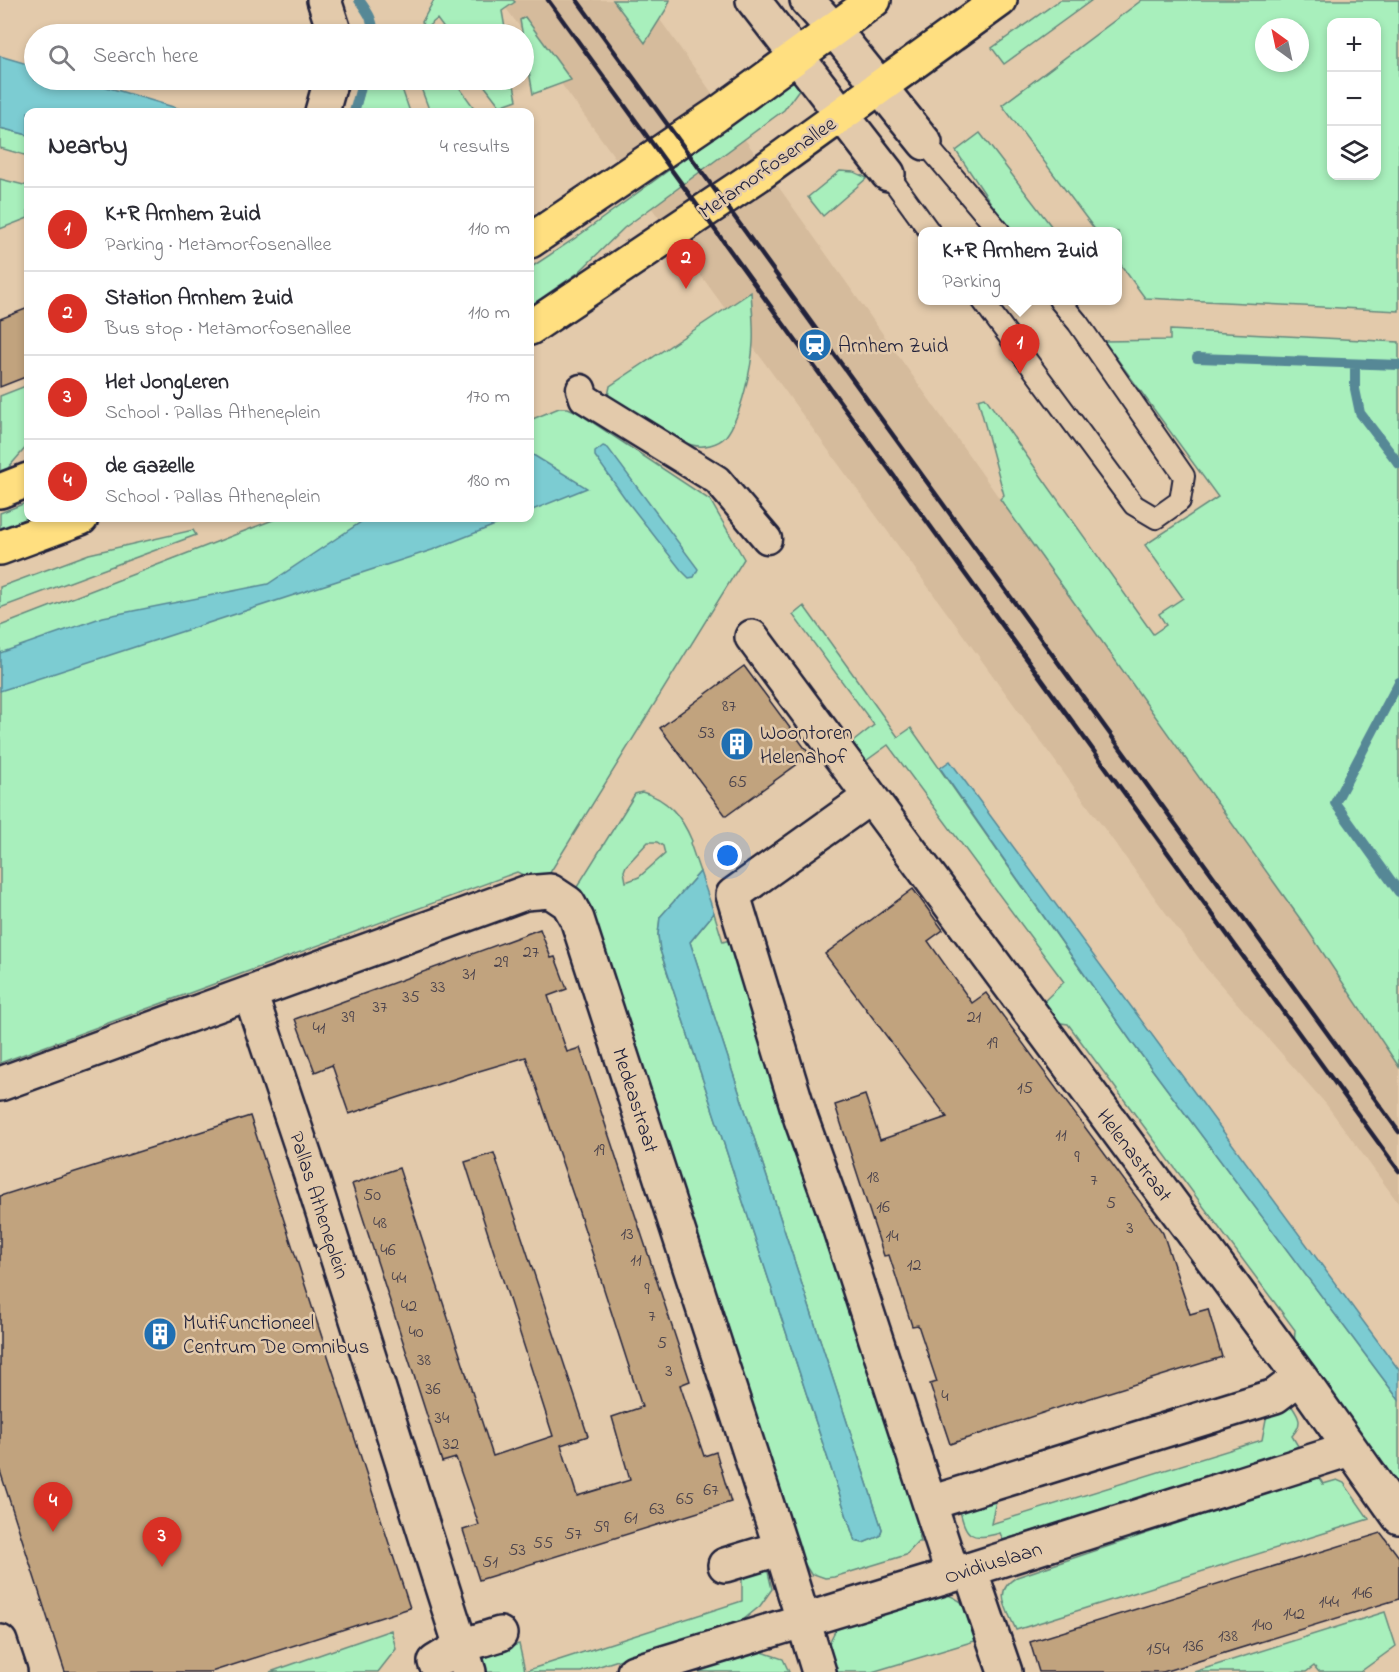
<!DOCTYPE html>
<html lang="en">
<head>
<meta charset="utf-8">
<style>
	:root { --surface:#fff; --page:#f7f7f7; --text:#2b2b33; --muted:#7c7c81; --line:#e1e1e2; --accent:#d93025 }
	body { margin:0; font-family:"Indie Flower",sans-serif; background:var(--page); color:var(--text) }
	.controls { position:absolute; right:18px; top:18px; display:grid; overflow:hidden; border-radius:12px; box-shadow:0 3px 9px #0003 }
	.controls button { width:54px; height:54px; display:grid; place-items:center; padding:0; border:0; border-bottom:2px solid var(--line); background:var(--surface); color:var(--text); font:30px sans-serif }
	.compass { position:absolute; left:1255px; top:18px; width:54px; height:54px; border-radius:50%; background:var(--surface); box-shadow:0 3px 9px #0003; rotate:327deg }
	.you { position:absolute; left:728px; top:856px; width:21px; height:21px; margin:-15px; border:4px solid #fff; border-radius:50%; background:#1a73e8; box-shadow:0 0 0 9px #1a73e833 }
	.badge { display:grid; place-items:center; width:39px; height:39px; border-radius:50%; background:var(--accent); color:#fff; font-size:20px; font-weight:700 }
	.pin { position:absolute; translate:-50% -50px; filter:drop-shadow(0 2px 3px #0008) }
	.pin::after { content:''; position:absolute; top:32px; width:21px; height:18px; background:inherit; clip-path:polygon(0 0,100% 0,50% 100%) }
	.popup { position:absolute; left:918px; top:227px; width:204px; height:78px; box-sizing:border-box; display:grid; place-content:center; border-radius:12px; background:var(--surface); filter:drop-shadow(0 2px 4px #0005); font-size:20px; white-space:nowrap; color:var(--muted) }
	.popup b { font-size:22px; color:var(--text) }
	.popup::after { content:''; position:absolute; left:50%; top:100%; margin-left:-12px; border:12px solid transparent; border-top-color:var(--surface) }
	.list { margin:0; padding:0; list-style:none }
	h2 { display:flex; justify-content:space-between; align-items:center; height:78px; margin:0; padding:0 24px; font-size:26px }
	h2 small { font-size:20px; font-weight:400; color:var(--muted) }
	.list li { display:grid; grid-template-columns:39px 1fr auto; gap:18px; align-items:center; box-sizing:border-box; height:84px; padding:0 24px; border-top:2px solid var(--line) }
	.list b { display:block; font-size:22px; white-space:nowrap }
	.list p { margin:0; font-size:20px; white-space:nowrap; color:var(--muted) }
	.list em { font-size:20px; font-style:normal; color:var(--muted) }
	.icon { flex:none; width:33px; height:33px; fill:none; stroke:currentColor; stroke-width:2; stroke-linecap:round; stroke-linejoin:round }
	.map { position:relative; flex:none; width:1399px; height:1672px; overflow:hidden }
	.search { position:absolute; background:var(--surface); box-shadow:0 3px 9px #0003; left:24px; top:24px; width:510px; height:66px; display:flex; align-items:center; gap:15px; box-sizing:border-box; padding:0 21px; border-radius:33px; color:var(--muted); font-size:22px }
	.panel { position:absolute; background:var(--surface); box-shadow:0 3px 9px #0003; left:24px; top:108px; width:510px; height:414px; border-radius:12px }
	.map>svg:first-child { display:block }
	.built { fill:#d5bb9c }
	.green { fill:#a8efbc; stroke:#65887c; stroke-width:1.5; fill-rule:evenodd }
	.water { fill:#7bccd2; stroke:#578896; stroke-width:1.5 }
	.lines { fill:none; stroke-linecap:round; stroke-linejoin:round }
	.stream { stroke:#578896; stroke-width:10 }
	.building { fill:#c1a37e; stroke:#22223b; stroke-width:1.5 }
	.service-casing { stroke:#22223b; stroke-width:24 }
	.pedestrian-casing { stroke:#22223b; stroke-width:33 }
	.minor-casing { stroke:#22223b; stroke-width:38 }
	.primary-casing { stroke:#22223b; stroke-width:38 }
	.service { stroke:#e3caab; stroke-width:20 }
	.pedestrian { stroke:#e3caab; stroke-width:28 }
	.minor { stroke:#e3caab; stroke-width:33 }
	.primary { stroke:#ffdf80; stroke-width:33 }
	.rail { stroke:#22223b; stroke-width:4.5 }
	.labels { text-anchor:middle; stroke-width:5; stroke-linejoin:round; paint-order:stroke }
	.number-label { font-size:18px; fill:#4a424c }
	.street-label { font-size:21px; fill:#22223b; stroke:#e3caab }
	.poi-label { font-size:21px; fill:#22223b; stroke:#e3caab; text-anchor:start }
</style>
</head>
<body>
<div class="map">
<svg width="1399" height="1672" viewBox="0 0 1399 1672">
	<rect width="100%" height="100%" fill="#e3caab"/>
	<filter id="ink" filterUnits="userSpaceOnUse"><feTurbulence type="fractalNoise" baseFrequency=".0167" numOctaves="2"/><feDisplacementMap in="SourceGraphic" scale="12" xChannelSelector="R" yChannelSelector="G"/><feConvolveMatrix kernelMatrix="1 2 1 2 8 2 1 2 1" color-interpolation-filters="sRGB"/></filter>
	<g filter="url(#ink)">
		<path class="built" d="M 500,0 L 646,0 L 1068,595 L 1301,920 L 1399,1067 L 1399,1204 L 1326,1104 L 1206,968 Z"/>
		<path class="green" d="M 434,0 L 513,0 L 515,2 L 502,11 L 506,34 L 448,34 L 437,19 L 426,28 L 422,22 Z
			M 613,0 L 670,0 L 667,8 L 645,43 Z
			M 1060,0 L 1092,0 L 1004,64 L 992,48 Z
			M 1142,0 L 1399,0 L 1399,311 L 1145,298 L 1118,261 L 1118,232 L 1096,231 L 1002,105 ZM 1332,22 L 1376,22 L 1376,176 L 1332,176 ZM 1264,27 L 1300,27 L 1300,63 L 1264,63 Z
			M 525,17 L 571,80 L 533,94 L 520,20 Z
			M 367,80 L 399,80 L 410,112 L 358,112 Z
			M 418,80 L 454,80 L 477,112 L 430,112 Z
			M 480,80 L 513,80 L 517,100 L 500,106 Z
			M 794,81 L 800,88 L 784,110 L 624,228 L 579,272 L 530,306 L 530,268 L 574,239 L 783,87 Z
			M 0,128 L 28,135 L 28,156 L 0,148 Z
			M 980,133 L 1055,231 L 1011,231 L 1007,227 L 956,151 Z
			M 840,171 L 854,172 L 867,178 L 823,216 L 808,197 Z
			M 0,179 L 28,186 L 28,218 L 0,229 Z
			M 751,292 C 752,308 754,326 753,343 C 752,366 741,417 726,436 C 718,445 703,448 692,445 C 668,440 629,410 608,396 L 610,386 Z
			M 1170,330 L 1399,342 L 1399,1067 L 1301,920 L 1000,499 L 1004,495 L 978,399 L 985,397 L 1153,634 L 1166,625 L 1159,614 L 1183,598 L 1145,545 L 1218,497 L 1104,341 L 1170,340 Z
			M 28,385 L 28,445 L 8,468 L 0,471 L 0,396 Z
			M 559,408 L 568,408 L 577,412 L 710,500 L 744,559 L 543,884 L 517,872 L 0,1063 L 0,626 L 278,518 L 530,518 L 530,420 Z
			M 28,502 L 29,518 L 0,528 L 0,513 Z
			M 193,530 L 196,535 L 0,608 L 0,587 L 89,554 Z
			M 804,606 L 898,737 L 911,728 L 1131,1041 L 1399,1400 L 1399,1490 L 1294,1347 L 1295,1330 L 1068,1024 L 1054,1022 L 1041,1004 L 1064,982 L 888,745 L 863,763 L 849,745 L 874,725 L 793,615 Z
			M 642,792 C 668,799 682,817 692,841 L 690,843 L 700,872 L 660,917 L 658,935 L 660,950 L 855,1541 L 863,1543 L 880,1536 L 882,1529 L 690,942 L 714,913 L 723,942 L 732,939 L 926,1525 L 917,1527 L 921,1542 L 918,1542 L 906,1555 L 834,1577 L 825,1578 L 814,1574 L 812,1576 L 804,1563 L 797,1566 L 572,895 L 632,799 L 635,794 ZM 648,842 L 657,842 L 663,846 L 665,854 L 639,877 L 626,882 L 624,871 L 626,866 Z
			M 1289,1402 C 1299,1417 1304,1422 1292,1436 L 1298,1446 L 1284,1454 L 1003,1540 L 1000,1533 C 970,1541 966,1537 959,1507 L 997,1496 L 991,1524 L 1262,1440 L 1267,1414 Z
			M 1318,1476 L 1323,1484 L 1337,1480 L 1344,1483 L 1369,1519 L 1016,1630 C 1007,1609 992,1591 1017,1577 Z
			M 767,1568 L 772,1589 L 760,1606 L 743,1620 L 581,1672 L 485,1672 L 482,1669 L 480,1656 L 519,1644 L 525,1671 L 742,1601 L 742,1576 Z
			M 940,1593 C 970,1599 969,1614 978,1640 L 872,1672 L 834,1672 L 826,1649 L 837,1627 Z
			M 1385,1612 L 1396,1646 L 1360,1672 L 1319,1672 L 1314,1666 L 1306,1672 L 1194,1672 Z
			M 391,1630 L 396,1649 L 378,1672 L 270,1672 Z
			M 759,1651 L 783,1659 L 789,1672 L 692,1672 Z"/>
		<path class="water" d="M 0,56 L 34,66 L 34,80 L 83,80 L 190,112 L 28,112 L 28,135 L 0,128 Z
			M 603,446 L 608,448 L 698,569 L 694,577 L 689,578 L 681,570 L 627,501 L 595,456 L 595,452 Z
			M 530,453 L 587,488 L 530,511 Z
			M 367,518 L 513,518 L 432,550 L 0,691 L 0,653 L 103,617 L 268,584 Z
			M 950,761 L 1399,1370 L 1399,1400 L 1131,1041 L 940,768 Z
			M 700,872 L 714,913 L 690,942 L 882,1529 L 880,1536 L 863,1543 L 855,1541 L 660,950 L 658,935 L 660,917 Z"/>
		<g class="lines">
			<path class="stream" d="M 359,0 C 367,11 374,20 373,34
				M 354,112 L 363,80
				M 1197,358 L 1399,365
				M 1355,364 L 1355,389 L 1360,413 L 1399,464
				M 1399,682 L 1335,803 L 1399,892"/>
		</g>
		<path class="building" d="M 28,308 L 28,376 L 0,387 L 0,319 Z
			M 744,666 L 810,755 L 726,816 L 660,728 Z
			M 913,889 L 943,930 L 928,941 L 972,1003 L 986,993 L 1163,1233 L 1190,1314 L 1208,1309 L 1222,1357 L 1081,1401 L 1081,1400 L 950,1444 L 930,1384 L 937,1382 L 918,1325 L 912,1326 L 889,1255 L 884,1256 L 835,1105 L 865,1095 L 880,1140 L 947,1117 L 825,954 Z
			M 540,929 L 551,958 L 555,957 L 567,989 L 548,996 L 567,1052 L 580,1048 L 690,1381 L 680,1385 L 704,1456 L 716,1452 L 731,1502 L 479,1580 L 463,1530 L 479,1525 L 456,1458 L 442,1462 L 352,1184 L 399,1168 L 493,1456 L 553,1436 L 465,1162 L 494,1153 L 588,1436 L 561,1445 L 577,1496 L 630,1480 L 612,1417 L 642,1407 L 580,1215 L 526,1057 L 469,1074 L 349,1114 L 332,1065 L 315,1072 L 295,1019 Z
			M 250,1116 L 410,1608 L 211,1672 L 65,1672 L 0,1471 L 0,1196 Z
			M 1381,1533 L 1399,1557 L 1399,1599 L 1163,1672 L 1039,1672 L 1030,1642 Z"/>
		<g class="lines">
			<defs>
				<path id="service" d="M 925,143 L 1000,232
					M 888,174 L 930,232
					M 982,300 L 1134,505 L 1156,518 L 1180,501 L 1184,476 L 1078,323 L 1059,300"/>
				<path id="pedestrian" d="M 581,389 L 584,398 L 717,480 L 767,539"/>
				<path id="minor" d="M 324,0 L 335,34
					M 753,0 L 888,174
					M 807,0 L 834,30 L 925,143
					M 322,112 L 331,80
					M 752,637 L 1300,1377 L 1399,1517
					M 870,797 L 733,895 L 801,1119 L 833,1208 L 953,1575
					M 250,993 L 525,893 L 550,891 L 568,903 L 577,919 L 781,1548 L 819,1672
					M 0,1084 L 250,993 L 313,1181 L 469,1672
					M 930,1503 L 1275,1396 L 1300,1377
					M 725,1565 L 781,1548
					M 970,1570 L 1005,1672
					M 0,1642 L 10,1672
					M 435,1662 L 461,1646 L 500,1634
					M 634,1672 L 953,1575 L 1350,1449"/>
				<path id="primary" d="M 530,241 L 716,115 L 874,0
					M 530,328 L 758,175 L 1000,0
					M 0,491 L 28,480
					M 0,548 L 81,518"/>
			</defs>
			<use href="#service" class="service-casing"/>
			<use href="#pedestrian" class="pedestrian-casing"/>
			<use href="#minor" class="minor-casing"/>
			<use href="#primary" class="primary-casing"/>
			<use href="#service" class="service"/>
			<use href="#pedestrian" class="pedestrian"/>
			<use href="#minor" class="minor"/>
			<use href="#primary" class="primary"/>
			<path class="rail" d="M 548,0 L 1399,1171
				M 577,0 L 1399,1132"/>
		</g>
	</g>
	<defs>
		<symbol id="station-disc" viewBox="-11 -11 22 22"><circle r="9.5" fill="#1f6fb2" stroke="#e3caab"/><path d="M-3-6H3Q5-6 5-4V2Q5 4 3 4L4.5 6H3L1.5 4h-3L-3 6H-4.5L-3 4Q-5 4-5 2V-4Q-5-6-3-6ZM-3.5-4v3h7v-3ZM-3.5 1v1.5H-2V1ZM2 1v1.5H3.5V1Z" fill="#fff"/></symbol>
		<symbol id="building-disc" viewBox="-11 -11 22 22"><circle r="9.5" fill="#1f6fb2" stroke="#e3caab"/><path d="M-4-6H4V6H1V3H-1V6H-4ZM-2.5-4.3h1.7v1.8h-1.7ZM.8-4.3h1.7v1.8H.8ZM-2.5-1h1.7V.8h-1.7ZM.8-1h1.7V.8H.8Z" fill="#fff"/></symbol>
	</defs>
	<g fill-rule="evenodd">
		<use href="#station-disc" x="796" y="326" width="38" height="38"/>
		<use href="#building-disc" x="718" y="725" width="38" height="38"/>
		<use href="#building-disc" x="141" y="1315" width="38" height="38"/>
	</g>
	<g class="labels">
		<g class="number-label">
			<text x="729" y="711">87</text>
			<text x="706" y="738">53</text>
			<text x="738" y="787">65</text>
			<text x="531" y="957">27</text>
			<text x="501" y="967">29</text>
			<text x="469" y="979">31</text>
			<text x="438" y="992">33</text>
			<text x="411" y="1002">35</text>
			<text x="380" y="1012">37</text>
			<text x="348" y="1022">39</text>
			<text x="974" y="1022">21</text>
			<text x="319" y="1033">41</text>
			<text x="992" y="1048">19</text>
			<text x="1025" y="1093">15</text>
			<text x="1061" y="1140">11</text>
			<text x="599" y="1155">19</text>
			<text x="1077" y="1162">9</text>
			<text x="873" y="1182">18</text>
			<text x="1094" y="1185">7</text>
			<text x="372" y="1200">50</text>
			<text x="1111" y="1208">5</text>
			<text x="883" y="1212">16</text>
			<text x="380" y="1228">48</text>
			<text x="1130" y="1233">3</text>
			<text x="627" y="1239">13</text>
			<text x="892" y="1241">14</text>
			<text x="388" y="1255">46</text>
			<text x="636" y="1265">11</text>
			<text x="914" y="1270">12</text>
			<text x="399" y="1283">44</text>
			<text x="647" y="1294">9</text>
			<text x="409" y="1311">42</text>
			<text x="652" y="1321">7</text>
			<text x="416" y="1337">40</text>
			<text x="662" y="1348">5</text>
			<text x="424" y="1365">38</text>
			<text x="669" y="1376">3</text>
			<text x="433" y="1394">36</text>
			<text x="945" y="1401">4</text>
			<text x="442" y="1423">34</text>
			<text x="451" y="1449">32</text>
			<text x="711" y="1495">67</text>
			<text x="685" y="1504">65</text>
			<text x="657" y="1514">63</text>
			<text x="631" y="1523">61</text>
			<text x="601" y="1532">59</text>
			<text x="573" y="1539">57</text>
			<text x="543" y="1548">55</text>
			<text x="517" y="1555">53</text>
			<text x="490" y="1567">51</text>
			<text x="1362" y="1598">146</text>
			<text x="1329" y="1607">144</text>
			<text x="1294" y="1619">142</text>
			<text x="1262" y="1630">140</text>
			<text x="1228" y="1641">138</text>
			<text x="1193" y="1651">136</text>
			<text x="1158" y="1654">154</text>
		</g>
		<g class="street-label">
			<text transform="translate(767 167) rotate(-35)" y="7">Metamorfosenallee</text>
			<text transform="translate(636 1100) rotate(72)" y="7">Medeastraat</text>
			<text transform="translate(1135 1155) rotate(53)" y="7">Helenastraat</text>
			<text transform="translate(320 1205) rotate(72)" y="7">Pallas Atheneplein</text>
			<text transform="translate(993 1562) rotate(-17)" y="7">Ovidiuslaan</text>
		</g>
		<g class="poi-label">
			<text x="838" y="352">Arnhem Zuid</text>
			<text x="760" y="739">Woontoren<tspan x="760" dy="24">Helenahof</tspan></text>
			<text x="183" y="1329">Mutifunctioneel<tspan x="183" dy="24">Centrum De Omnibus</tspan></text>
		</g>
	</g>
</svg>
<div class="controls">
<button>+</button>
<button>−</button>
<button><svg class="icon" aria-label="layers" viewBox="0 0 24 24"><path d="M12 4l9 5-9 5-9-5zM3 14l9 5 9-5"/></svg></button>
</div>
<svg class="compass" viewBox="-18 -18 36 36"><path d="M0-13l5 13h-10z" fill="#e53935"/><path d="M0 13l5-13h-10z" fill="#7c7c81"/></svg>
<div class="you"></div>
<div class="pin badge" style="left:1020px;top:374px">1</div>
<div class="popup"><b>K+R Arnhem Zuid</b>Parking</div>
<div class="pin badge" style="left:686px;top:289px">2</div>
<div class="pin badge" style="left:162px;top:1567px">3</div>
<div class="pin badge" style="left:53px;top:1532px">4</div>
<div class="search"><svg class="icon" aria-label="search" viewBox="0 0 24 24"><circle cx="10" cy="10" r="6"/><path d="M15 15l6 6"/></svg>Search here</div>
<section class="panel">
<h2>Nearby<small>4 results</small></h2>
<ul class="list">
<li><span class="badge">1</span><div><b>K+R Arnhem Zuid</b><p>Parking · Metamorfosenallee</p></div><em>110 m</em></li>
<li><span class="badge">2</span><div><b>Station Arnhem Zuid</b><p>Bus stop · Metamorfosenallee</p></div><em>110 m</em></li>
<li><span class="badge">3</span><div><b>Het JongLeren</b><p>School · Pallas Atheneplein</p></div><em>170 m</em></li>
<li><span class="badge">4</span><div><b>de Gazelle</b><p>School · Pallas Atheneplein</p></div><em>180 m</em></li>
</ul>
</section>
</div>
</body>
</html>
